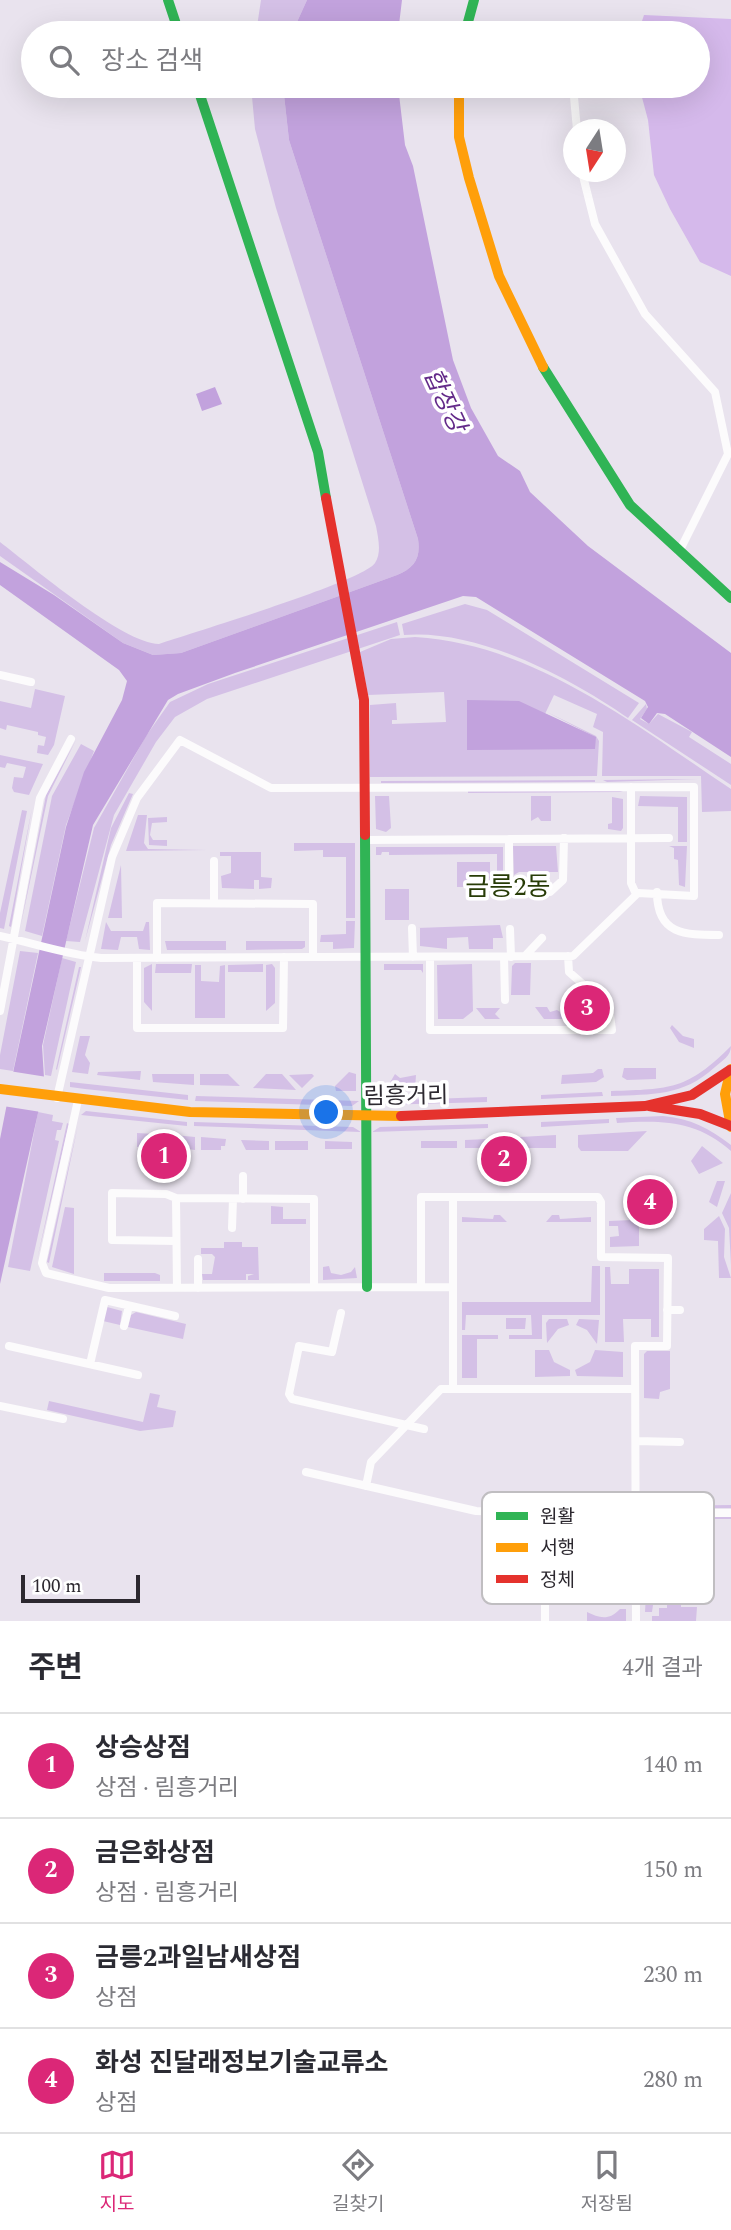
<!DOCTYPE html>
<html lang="ko">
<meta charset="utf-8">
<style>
:root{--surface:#fff;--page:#f2f2f3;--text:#2b2b33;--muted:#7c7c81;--line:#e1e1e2;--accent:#db2777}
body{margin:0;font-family:Spectral,"Noto Sans KR",serif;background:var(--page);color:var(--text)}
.compass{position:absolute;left:563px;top:119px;width:63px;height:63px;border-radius:50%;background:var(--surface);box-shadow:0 7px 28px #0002;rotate:192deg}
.scale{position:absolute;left:21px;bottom:18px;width:119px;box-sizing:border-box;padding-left:7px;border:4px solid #2c282f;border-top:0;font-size:19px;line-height:24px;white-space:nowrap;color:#2c282f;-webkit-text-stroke:5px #fff;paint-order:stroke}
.you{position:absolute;left:327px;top:1113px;width:24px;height:24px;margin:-18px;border:5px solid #fff;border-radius:50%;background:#1a73e8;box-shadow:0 0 0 10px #1a73e833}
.badge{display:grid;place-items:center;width:46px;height:46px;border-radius:50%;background:var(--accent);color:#fff;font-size:23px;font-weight:700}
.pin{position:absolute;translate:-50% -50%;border:4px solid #fff;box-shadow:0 2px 7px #0006}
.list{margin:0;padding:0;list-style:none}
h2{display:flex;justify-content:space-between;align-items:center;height:91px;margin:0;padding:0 28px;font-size:30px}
h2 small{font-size:23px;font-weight:400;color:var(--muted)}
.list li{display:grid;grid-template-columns:46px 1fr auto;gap:21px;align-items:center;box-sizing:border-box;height:105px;padding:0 28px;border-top:2px solid var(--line)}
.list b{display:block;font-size:26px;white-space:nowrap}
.list p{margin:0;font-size:23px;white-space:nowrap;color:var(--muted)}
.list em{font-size:23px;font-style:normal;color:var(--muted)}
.icon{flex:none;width:38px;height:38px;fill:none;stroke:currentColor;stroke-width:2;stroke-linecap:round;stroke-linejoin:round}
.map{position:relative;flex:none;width:731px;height:1621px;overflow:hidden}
.search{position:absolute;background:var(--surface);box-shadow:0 7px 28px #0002;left:21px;right:21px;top:21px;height:77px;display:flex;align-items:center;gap:18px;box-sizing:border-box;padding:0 24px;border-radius:38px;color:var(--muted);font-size:26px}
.sheet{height:511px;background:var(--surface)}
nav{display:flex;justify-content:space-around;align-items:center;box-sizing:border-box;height:98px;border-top:2px solid var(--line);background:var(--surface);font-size:19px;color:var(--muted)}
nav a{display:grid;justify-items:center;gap:4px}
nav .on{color:var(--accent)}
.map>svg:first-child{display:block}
</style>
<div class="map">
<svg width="731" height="1621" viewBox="0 0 731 1621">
<rect width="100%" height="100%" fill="#e9e3ee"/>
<!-- green -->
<path fill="#d4c0e6" d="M261,0h46l-15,33h-36z
M251,86h32l6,54 129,399c3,20 -4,29 -21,36l-216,78 -28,2 -30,-12 -123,-87v-14c31,24 124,102 159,102 32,-11 205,-63 216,-81 7,-10 3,-26 1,-37l-100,-318 -21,-79z
M465,604l22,6 152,93 -11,15c-59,-41 -150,-89 -224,-83l-2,-11z
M397,622l3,13 -193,64 -32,18 -19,25 -42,73 -34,127 -14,-1 28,-113 52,-92 24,-34 38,-18z
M415,637c119,7 220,88 316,152v22l-29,1 -1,-36h-99l1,-44 -10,-5 4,-13 -43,-19 -9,19 -26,-13 76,36 -48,-25 49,24 3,5 -2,35 -227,1v-72l26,-2 1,17h-5v4l54,-2 -2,-30 -76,3 -8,-43 31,-13z
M35,689l30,7 -11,49 -6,10 -11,-2 1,-8 6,1 2,-9 -8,-2v-3l-31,-7 -1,5 -6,-2v-27l31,7z
M646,704l1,5 -7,10 9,5 9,-10 34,18 -3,5 42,27v21l-99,-65z
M76,740l-28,56 -28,133 26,-134z
M81,744l13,7 -28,74 -24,111 -17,-5 27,-135z
M0,755l43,9 -14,31 -15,-3 -2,-4 2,-11 9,1 3,-11 -19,-4 -2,5 -5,-1z
M698,779l-91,3 -4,-2z
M595,780v2l-214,1v-2z
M468,791h152l3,1 -155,1z
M129,793l4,1 -22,51 -26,96 26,-113z
M375,796h14l2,32 -5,4 -10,-3z
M531,796h20v25h-10l-3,-4 -7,4z
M640,796l47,1v45h-9v-35l-40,-1z
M612,797l11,2v29l-2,3 -13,-2v-5l4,-1z
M32,808l-21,119 -2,-1z
M22,810l5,1 -23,118 -4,-1v-15z
M138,815h9l-3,28 4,6 59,1 -81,1z
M167,817v5l-15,1 -2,12 3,5h14v6l-18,-1 -1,-27z
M294,843h61v75h-9v-61h-23v-7l-29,1z
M513,846h43l2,26h-39l-5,3z
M669,846h18l-2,41 -6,-2 -1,-25 -4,-1v-11z
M376,847h127v40h-11v-5h5v-28l-108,1v-3h-7l-1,3h-5z
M220,852h41v25l11,1 -1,10 -12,1v-9h-5v9l-32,-1 -1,-12 10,-3v-17h-11z
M457,862h33v25h-33z
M121,865l1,53h-14z
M385,889h24v31h-24z
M346,921h9l-1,27 -21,1v-7h-13l1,-7 25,-1z
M106,922l5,9h32l3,-9h3l1,28 -11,-1 -2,-12h-16l-3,13 -17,-1z
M500,925l3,13h-10v11h-24l-1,-12 -21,1v11l-27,-3v-18h-3z
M165,941h61v9h-59z
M246,941h59v6l-3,2 -56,1z
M20,951l18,2 -25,118 -13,-2v-14z
M62,958l14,4 -25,114 -6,-1 -2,-30z
M515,963h16l-1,32h-19l1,-29z
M152,964v47l-8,-9v-34z
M156,964h36l-1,9h-36z
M263,964v8h-35v-7z
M272,964l3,4v35l-9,8v-46z
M384,964h39v9l-2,-3h-37z
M472,964l1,47 -10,8h-25l-1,-54z
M195,965h6v16l18,1 1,-16 5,-1v53h-30z
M79,967h2l-24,103 -1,-1z
M572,986l13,11 -8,9 7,6 8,-8 11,10 -1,4 -32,1z
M535,1007h12l3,5 7,-2 5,3 5,-4v10h-23z
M476,1008h24l-5,6 5,5h-15z
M672,1025l11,11 11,3v9l-15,-6 -9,-14z
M80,1036h10l-5,19 5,8 -2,11 -16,-2z
M731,1046c0,10 -9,15 -16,21 -33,30 -62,27 -104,29v-5c60,-2 76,-1 120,-45z
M624,1068h32v11l-29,1 -5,-3z
M598,1069h4l2,8 -8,5 -35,2 1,-9 31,-2z
M141,1071l-1,9 -43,-5 1,-3z
M349,1072l7,2v17h-20l-1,-5z
M152,1074h42v11l-41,-3z
M200,1074h28l12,12 -40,-1z
M266,1074h16l14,16 -43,-2z
M312,1074l2,2 -12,12 -13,-13z
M395,1074l5,4 16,-3 -1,15 -30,1z
M70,1082l118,13v5l-103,-11 -15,-2z
M602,1092l1,4 -62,3v-4z
M196,1096l163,5 -7,5 -157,-5z
M487,1097v5l-107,3 -8,-4z
M86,1111l101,11v4l-106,-11z
M38,1112l15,3 -1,6 11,2 -2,7h-4l-2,10 4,1 -29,130 -22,-4z
M663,1116c27,2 47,13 68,29v6c-35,-31 -70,-31 -114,-28l-1,-5z
M609,1119v4l-68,4v-5z
M194,1122l159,5 8,5 -167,-6z
M67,1123l2,1 -32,136z
M488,1124v4l-116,4 8,-5z
M78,1125l-29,138 -2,-1z
M647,1131l-19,20h-47l-3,-4v-12z
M137,1133l18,1v13h-5v-8l-4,3 2,5h-11z
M174,1135l21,2v13l-21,-3z
M556,1135v13h-36v-11z
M201,1137l25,2 -1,7h-4v4h-20z
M510,1138l1,10h-46v-8z
M241,1140l28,1v9h-23z
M275,1141h33v9h-33z
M325,1141l27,1v7h-27z
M421,1141h36v7h-36z
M702,1146l21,17 -24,11 -8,-13z
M717,1181h8l-8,26 -8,-5z
M731,1193v72l-2,-37 -7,-15z
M271,1206l12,1v12h23v5h-35z
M65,1207l9,1v66l-22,-7z
M494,1215h6l7,7h-45v-5l31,2z
M552,1215h7l1,4 31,-2v5h-45z
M719,1216l6,13 -1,28 7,21h-12l-1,-37 -14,-1v-11z
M632,1220l7,7v19l-29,1v-10l9,-1 -1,-10h-9v-5z
M224,1242h18v5h16l1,33h-11v-4l6,-2h-8v6h-43l-1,-6h10l3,-17 -3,-3h-11v-6h23z
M329,1266l2,7 10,2 10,-3 4,-5 2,11 -34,2v-13z
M592,1266h8v49h-58v24h-33v-4h23l-1,-20h-65l-1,15h-3v-28h129z
M605,1267h5l1,17h18v-15h30v68h-8v-18h-28l1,23h-19z
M104,1273h51l5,2v6h-56z
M107,1307l15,4 -2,14 -17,-4z
M136,1312l50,12 -3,15 -55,-12 3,-12z
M506,1318h20l-1,11h-19z
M549,1319h18l2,6 -11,4 -11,14 -1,-20z
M579,1319l20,1 -2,24 -10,-14 -11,-5z
M462,1335h36v4h-21v39h-15z
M535,1350h14l5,12 16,8v6l-35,1z
M595,1350l28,2v25l-46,-1 -2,-6 15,-8z
M647,1351h23v38l-10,3 -1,7 -15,-1v-44z
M150,1393l10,2 -3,12 19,4 -3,16 -33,4 -93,-21 2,-9 94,21z
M731,1505v3h-83v-2z
M648,1517h83v2h-83z
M646,1594h20v7l-13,4 -1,7h-7z
M674,1595h7v12h16l-1,14h-44v-5h7v-8h8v-6h7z
M620,1609h6v12h-39v-9c12,6 22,9 33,-3z"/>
<!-- forest -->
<path fill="#d5b9eb" d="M644,15l87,4v257l-31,-14 -30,-53 -16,-34 -6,-55 -9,-34h59v-53h-60z"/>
<!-- water -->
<path fill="#c2a2dd" d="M307,0h95l-4,33h-106z
M283,86h115l7,59 8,21 40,194 18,48 27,48 22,15 10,21 58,54 143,107v104l-66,-43 -8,-1 -8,11 -8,-6 7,-11 -3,-6 -169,-104 -13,-1 -228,77 -57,21 -10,6 -75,125 -51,221 2,32 -6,35 -38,171v-145l14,-71 52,-241 18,-55 38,-72 5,-19 -8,-11 -119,-85v-23l54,33 69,48 30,12 28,-2 216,-78c17,-7 24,-16 21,-36l-129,-399z
M215,387l7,17 -20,7 -6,-17z
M467,700l52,1 77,36 -1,12 -128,1z"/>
<!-- pier -->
<path fill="#e9e3ee" d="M9,1071l38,6 -6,35 -38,-6z"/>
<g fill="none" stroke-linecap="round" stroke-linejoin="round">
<!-- street -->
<path stroke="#fcfbfc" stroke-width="8" d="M573,86l4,44
M582,172l13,52 50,90 70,78 13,62 -49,98
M0,675l31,7
M631,787v96l5,11
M509,839v52l41,1 13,-12 1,-42
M366,840l303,-2
M214,861v42
M657,892c0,43 28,43 62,43
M412,928l1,29
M510,929l1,28
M0,936c33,7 67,19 101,22l472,-2 65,-63 56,3v-109l-423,1 -91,-48 -43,58 -25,59 -55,241
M525,956l17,-18
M430,957v73h182l-3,-23 -40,-35 -1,-16
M504,957l1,43
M137,958v70h146l1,-71
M157,958v-55l156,1v53
M0,1011l40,-213 31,-59
M78,1100l-36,163 4,10 63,15 343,-1
M176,1198l1,90
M243,1199v-23
M232,1228l1,-29
M176,1241l-64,-1v-47l54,1 10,4 138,1v88
M198,1259v29
M421,1287v-90h32
M667,1310h13
M341,1313l-9,39 -33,-6 -10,48 3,5 132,30
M124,1326l5,-20
M9,1346l129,29
M90,1364l15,-64 70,16
M635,1389h-182v-192h145l3,5v55l67,1 -1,88h-32l1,275
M0,1406l63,13
M636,1441l44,1
M306,1472l170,39 69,2
M366,1486l5,-24 70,-73h12
M545,1541h12
M636,1586h33v-35
M545,1621v-108h186"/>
<!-- fast -->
<path stroke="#30b455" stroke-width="10" d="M168,0l11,33
M465,33l9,-33
M197,86l121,366 8,46
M543,367l87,138 101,93
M365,835l2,452"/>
<!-- slow -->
<path stroke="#ff9f0a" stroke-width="10" d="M459,86v51l10,41 30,98 44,91
M731,1069l-6,25 6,33
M0,1089l190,23 211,4"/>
<!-- jam -->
<path stroke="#e5322d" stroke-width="10" d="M326,498l38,202 1,135
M649,1106l51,8 31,12
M401,1116l244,-10 47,-11 38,-25"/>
</g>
<g text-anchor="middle" stroke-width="7" stroke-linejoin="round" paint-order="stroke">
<!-- street labels -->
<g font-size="23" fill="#2c282f" stroke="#fff">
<text transform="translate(406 1095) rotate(-1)" y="8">림흥거리</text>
</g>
<!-- water labels -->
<g font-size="24" font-style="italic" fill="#632a89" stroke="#fff">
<text transform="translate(445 400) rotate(65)" y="8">합장강</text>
</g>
<!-- quarter labels -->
<g font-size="26" fill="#283c07" stroke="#fff">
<text x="508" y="895">금릉2동</text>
</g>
</g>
<!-- legend -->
<rect x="482" y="1492" width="232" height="112" rx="10" fill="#fff" stroke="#c0bec1" stroke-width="2"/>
<rect x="496" y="1512" width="32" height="8" fill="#30b455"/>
<rect x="496" y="1543" width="32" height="9" fill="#ff9f0a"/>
<rect x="496" y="1575" width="32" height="8" fill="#e5322d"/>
<g font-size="19" fill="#2c282f">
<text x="540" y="1523">원활</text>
<text x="540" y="1554">서행</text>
<text x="540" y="1586">정체</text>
</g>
</svg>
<svg class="compass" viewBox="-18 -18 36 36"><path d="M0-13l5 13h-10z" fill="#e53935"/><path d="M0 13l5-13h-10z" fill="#7c7c81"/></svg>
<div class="scale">100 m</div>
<div class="you"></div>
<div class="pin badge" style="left:164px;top:1156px">1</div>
<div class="pin badge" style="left:504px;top:1159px">2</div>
<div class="pin badge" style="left:587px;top:1008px">3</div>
<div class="pin badge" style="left:650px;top:1202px">4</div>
<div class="search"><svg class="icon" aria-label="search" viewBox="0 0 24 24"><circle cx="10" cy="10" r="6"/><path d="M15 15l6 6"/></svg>장소 검색</div>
</div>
<section class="sheet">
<h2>주변<small>4개 결과</small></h2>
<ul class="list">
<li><span class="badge">1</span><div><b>상승상점</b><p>상점 · 림흥거리</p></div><em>140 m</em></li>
<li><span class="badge">2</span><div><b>금은화상점</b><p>상점 · 림흥거리</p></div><em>150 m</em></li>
<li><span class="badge">3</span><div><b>금릉2과일남새상점</b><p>상점</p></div><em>230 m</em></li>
<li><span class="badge">4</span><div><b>화성 진달래정보기술교류소</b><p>상점</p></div><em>280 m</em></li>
</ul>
</section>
<nav>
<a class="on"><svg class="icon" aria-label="map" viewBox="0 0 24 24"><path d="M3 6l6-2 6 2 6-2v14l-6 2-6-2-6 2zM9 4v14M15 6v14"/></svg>지도</a>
<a><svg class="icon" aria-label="directions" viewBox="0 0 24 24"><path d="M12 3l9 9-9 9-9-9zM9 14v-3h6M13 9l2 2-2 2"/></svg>길찾기</a>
<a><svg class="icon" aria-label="saved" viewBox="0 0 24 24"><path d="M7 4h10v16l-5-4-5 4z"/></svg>저장됨</a>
</nav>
